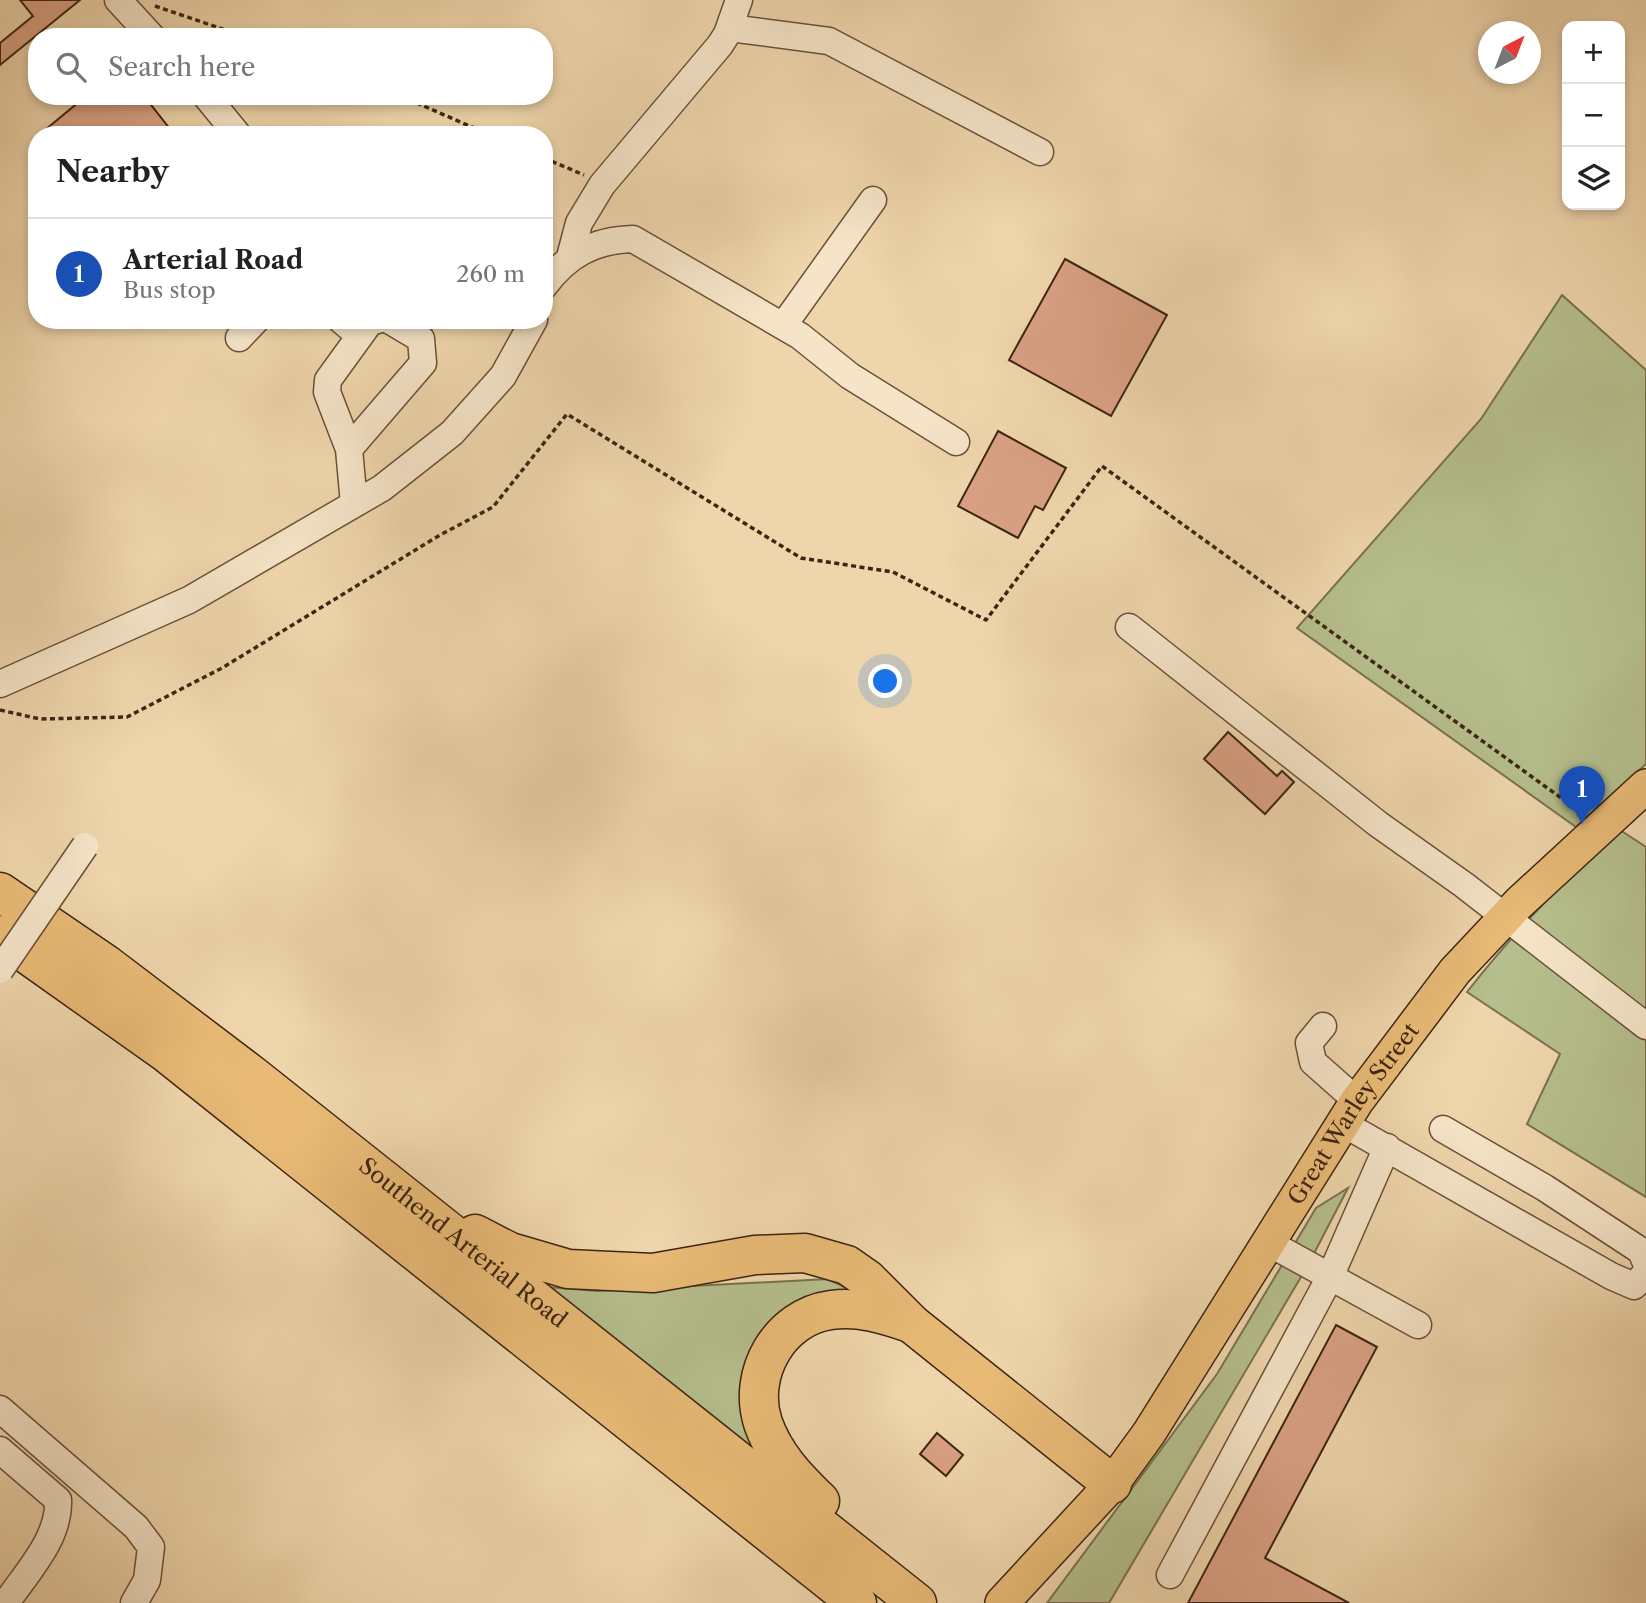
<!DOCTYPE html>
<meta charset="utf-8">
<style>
:root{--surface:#fff;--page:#f6f6f6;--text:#222;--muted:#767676;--line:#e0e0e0;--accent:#2563eb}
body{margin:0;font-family:"Libre Caslon Text",serif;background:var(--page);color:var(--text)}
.controls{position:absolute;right:21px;top:21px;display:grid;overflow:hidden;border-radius:14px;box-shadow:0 4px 10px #0003}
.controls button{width:63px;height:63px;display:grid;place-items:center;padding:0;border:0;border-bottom:2px solid var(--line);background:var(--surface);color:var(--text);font:35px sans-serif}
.compass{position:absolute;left:1478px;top:21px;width:63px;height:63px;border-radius:50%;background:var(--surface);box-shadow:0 4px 10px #0003;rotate:42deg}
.you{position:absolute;left:886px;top:682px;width:24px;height:24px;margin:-18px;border:5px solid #fff;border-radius:50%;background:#1a73e8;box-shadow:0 0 0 10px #1a73e833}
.badge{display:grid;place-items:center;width:46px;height:46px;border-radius:50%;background:var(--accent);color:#fff;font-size:23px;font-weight:700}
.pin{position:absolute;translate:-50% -58px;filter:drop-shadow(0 2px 4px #0008)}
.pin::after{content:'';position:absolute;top:37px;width:24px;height:21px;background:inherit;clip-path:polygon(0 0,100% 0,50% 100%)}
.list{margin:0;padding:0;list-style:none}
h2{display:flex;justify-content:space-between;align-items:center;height:91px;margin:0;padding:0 28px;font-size:30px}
h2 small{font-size:23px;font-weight:400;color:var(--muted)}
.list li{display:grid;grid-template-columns:46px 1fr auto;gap:21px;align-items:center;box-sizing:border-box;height:112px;padding:0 28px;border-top:2px solid var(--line)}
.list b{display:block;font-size:26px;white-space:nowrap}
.list p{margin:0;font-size:23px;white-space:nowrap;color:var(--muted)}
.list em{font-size:23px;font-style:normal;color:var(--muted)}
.icon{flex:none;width:38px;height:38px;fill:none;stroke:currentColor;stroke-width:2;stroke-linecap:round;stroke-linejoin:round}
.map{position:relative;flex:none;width:1646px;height:1603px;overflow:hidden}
.search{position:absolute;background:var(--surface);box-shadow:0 4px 10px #0003;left:28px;top:28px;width:525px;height:77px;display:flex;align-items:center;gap:18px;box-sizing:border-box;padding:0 24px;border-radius:28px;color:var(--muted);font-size:26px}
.panel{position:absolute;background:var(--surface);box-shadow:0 4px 10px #0003;left:28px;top:126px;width:525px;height:203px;border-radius:28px}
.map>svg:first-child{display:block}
</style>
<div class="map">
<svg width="1646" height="1603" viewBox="0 0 1646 1603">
<rect width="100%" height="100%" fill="#efd5ab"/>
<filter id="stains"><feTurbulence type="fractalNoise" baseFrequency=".00286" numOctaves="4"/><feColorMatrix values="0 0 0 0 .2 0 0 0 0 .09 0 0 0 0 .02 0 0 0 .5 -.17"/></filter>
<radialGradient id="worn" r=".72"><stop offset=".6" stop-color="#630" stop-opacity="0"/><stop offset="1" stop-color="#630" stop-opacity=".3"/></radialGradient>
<!-- green -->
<path fill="#b5be8c" stroke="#797150" stroke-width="2" d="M1562,295l84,75v394l-70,63 -279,-199 184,-209z
M1620,830l26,17v350l-119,-73 33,-70 -93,-62c46,-59 97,-112 153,-162z
M1348,1188l-40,77 -199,338h-62l170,-229 99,-166z
M828,1279l39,19 -111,46 11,126 -220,-183 50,4z"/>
<!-- building -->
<path fill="#daa185" stroke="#3d2413" stroke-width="2" d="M20,0h60l-80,65v-22l33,-27z
M86,96h58l26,33 -8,6h-123z
M1065,259l102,56 -56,101 -102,-56z
M998,431l68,37 -23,42 -8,-4 -17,32 -60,-32z
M1228,732l49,44 5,-5 12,11 -29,32 -61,-55z
M1336,1325l41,22 -112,211 84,45h-161z
M937,1433l26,22 -17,21 -26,-22z"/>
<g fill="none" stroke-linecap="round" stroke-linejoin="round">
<!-- minor casing -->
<g stroke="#6a5039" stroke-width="29">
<path id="minor" d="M118,0l34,37
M730,28l99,13 211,111
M206,96l32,39
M570,257l9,-34 23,-38 118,-140 7,-11 12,-34
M544,286c23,-31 50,-46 89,-47l167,97 50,40 106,66
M341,320l19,16
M783,326l90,-126
M239,338l17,-18
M349,449l74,-86 -2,-24 -32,-19
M354,504l-5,-55 -22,-57 1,-12 42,-58 8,-2
M1129,627l249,197 86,61 182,141
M0,684l189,-84 193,-112 70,-55 51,-57 31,-56
M1323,1026l-14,17 4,19 44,39
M1344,1124l267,152 23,10 12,-13
M1443,1129l102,59 90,59 6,4 5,12
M1267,1242l151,83
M0,1409l136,118 15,20 -4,33 -13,23
M0,1450l58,50c2,38 -31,72 -52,103
M1170,1575l160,-298 57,-130"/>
</g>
<!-- major casing -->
<g stroke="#3d2413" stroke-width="36">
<g id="major">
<path id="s1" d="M1002,1603l110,-119 37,-51 208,-332 98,-130 64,-68 127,-117"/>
</g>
</g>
<!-- highway casing -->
<g stroke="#3d2413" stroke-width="41">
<g id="highway">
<path id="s2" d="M0,892l107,73 145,110 665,528"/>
<path d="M0,935l165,117 692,551"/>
<path d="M475,1234l35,18 58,17 85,4 102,-18 50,-2 42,12 20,14 45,45 200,160"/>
<path d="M820,1501c-24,-23 -46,-46 -57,-78 -16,-49 16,-106 68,-113 27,-4 53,4 79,13"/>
</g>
</g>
<!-- path -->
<path stroke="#3d2413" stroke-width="3.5" stroke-dasharray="5 3.5" stroke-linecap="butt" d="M155,6l91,31
M401,96l89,39
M544,158l40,17
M0,710l40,9 87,-2 95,-49 218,-133 53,-28 74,-93 234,144 92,14 93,48 116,-154 480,347"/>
<!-- minor -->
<use href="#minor" stroke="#f5e4c8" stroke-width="26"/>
<!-- major -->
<use href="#major" stroke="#e8ba76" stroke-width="33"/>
<!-- highway -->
<use href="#highway" stroke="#e8ba76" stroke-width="38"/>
<!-- minor-bridge casing -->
<g stroke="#6a5039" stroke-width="29" stroke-linecap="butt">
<path id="minor-bridge" d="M0,970l85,-124"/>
</g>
<!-- minor-bridge -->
<use href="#minor-bridge" stroke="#f5e4c8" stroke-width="26"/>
</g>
<g text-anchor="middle" stroke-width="6" stroke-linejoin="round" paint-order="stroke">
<!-- street labels -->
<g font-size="23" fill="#3d2413" stroke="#f5e4c8">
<text dy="8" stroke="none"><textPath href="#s1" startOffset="604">Great Warley Street</textPath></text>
<text dy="8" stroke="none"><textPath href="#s2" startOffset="581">Southend Arterial Road</textPath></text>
</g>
</g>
<rect width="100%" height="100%" filter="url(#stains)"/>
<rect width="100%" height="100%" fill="url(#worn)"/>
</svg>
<div class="controls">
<button>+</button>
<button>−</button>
<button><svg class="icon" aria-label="layers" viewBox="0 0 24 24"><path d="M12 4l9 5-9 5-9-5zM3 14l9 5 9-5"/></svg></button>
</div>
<svg class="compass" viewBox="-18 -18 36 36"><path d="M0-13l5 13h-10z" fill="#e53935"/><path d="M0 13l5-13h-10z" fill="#767676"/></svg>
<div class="you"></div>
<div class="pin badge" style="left:1582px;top:824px;background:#1a4fb4">1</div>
<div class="search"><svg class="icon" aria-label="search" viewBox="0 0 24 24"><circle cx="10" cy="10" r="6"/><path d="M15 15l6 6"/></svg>Search here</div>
<section class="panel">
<h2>Nearby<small></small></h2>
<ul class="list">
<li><span class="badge" style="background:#1a4fb4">1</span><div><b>Arterial Road</b><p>Bus stop</p></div><em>260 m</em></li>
</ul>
</section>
</div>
